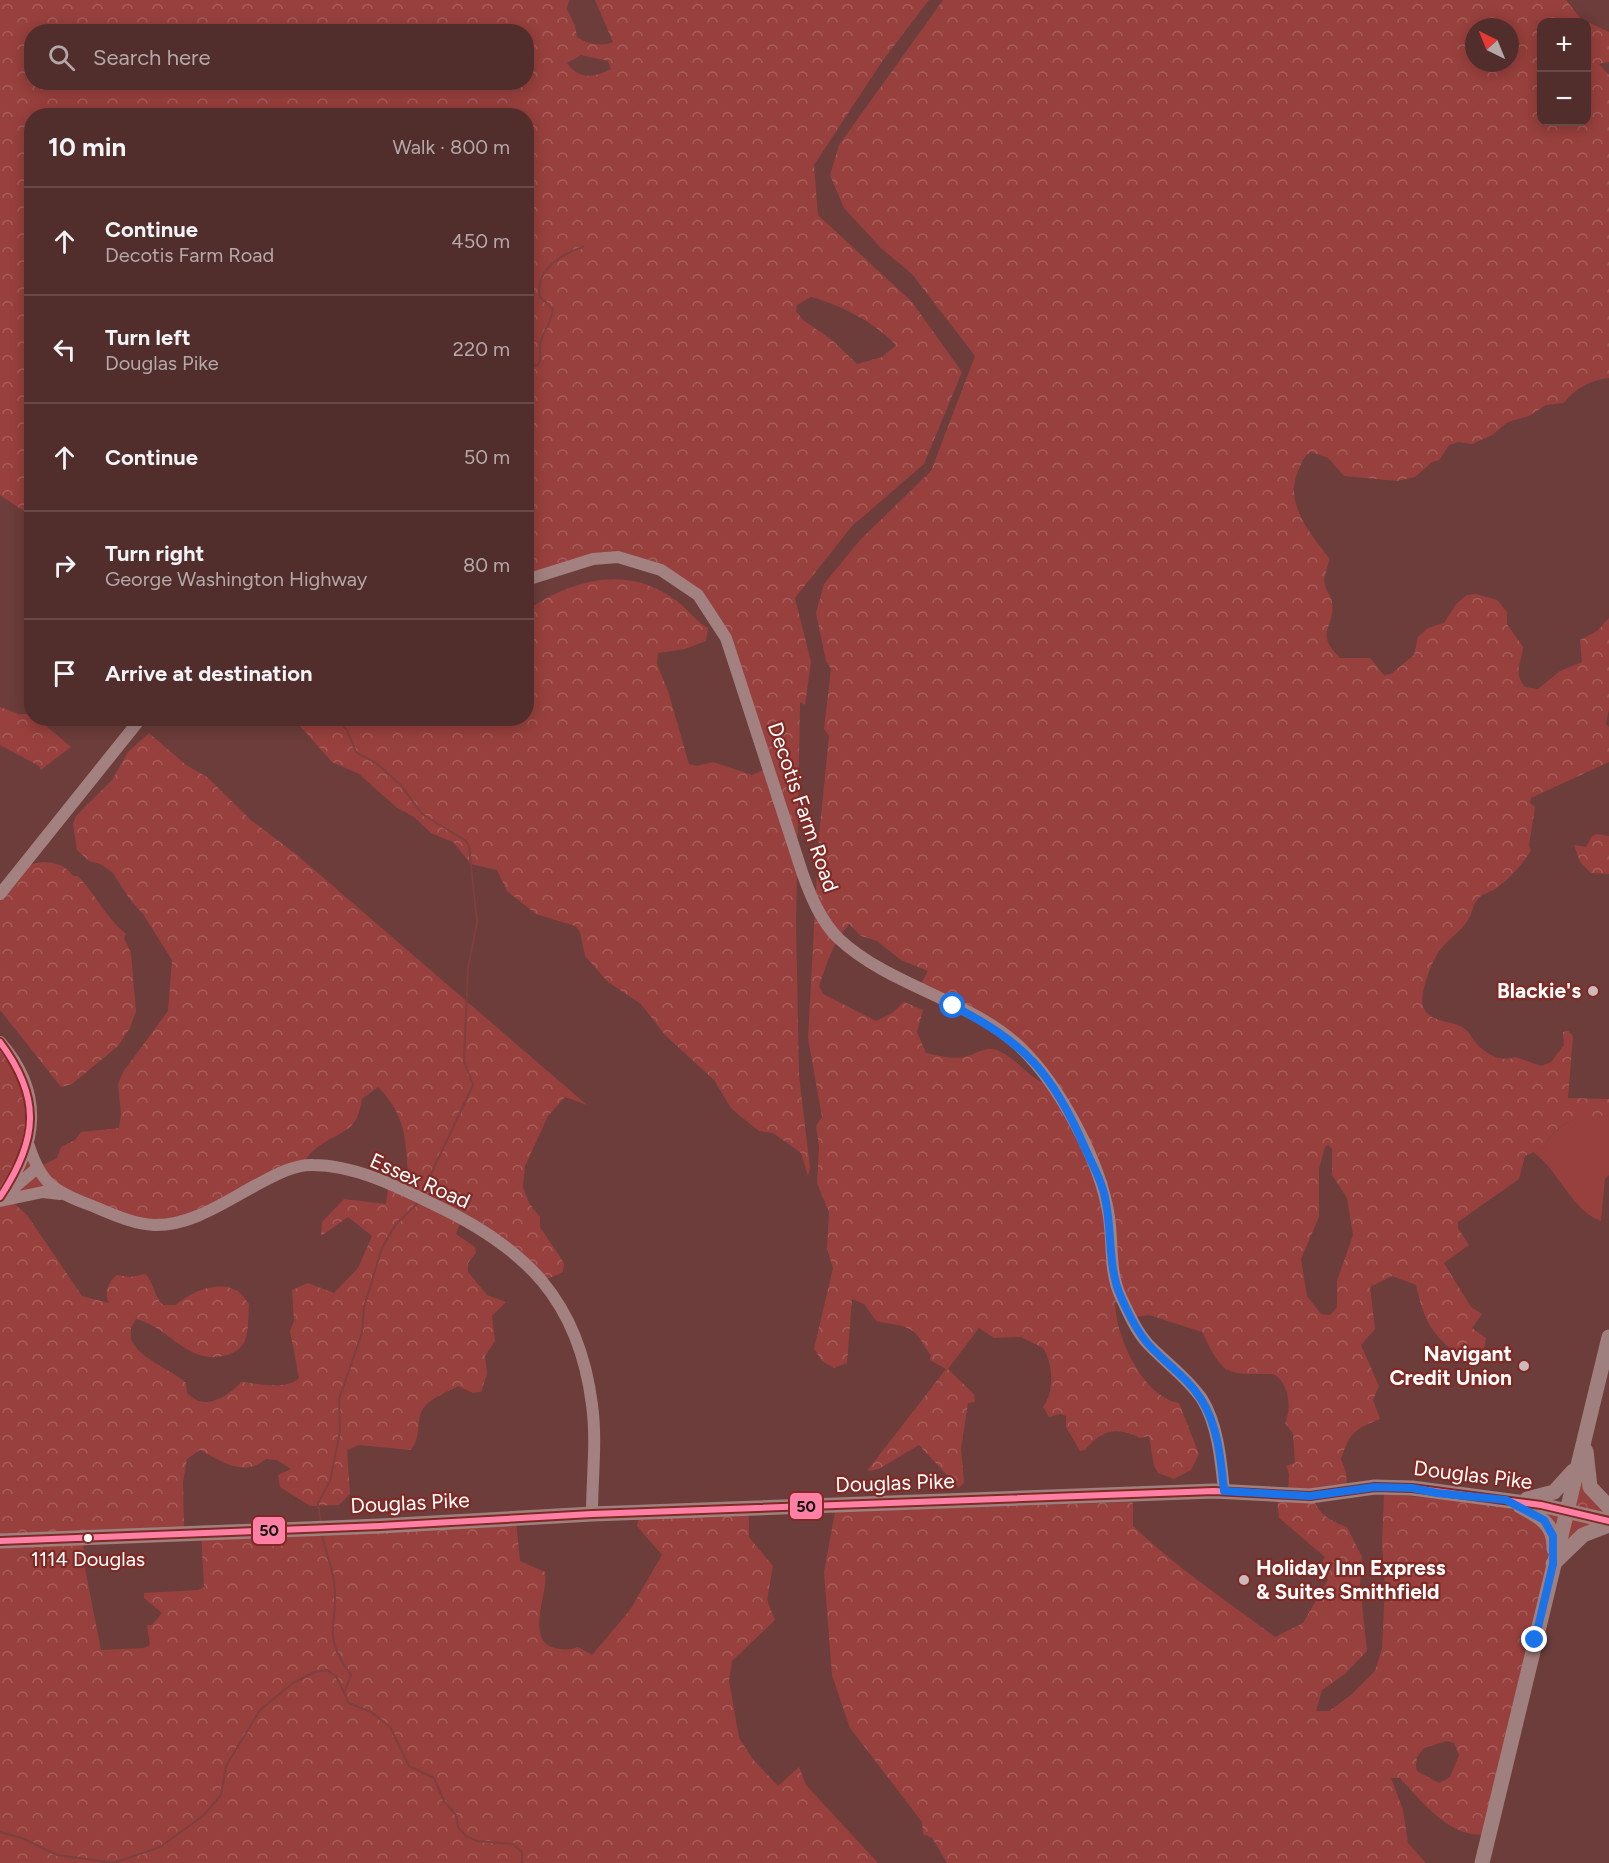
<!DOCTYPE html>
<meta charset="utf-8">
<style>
:root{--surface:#512e2c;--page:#5b3a38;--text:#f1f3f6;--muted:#b4a8a9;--line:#674a48}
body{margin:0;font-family:Figtree,sans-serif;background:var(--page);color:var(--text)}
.controls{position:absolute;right:18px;top:18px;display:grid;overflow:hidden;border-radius:12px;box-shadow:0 3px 15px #0003}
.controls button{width:54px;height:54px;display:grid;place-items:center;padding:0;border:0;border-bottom:2px solid var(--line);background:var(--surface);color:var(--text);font:30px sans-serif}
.compass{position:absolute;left:1465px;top:18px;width:54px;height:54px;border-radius:50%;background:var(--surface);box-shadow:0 3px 15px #0003;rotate:317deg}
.stop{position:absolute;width:18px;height:18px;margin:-14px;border:4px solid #1a73e8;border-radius:50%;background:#fff}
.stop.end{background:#1a73e8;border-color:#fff;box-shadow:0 2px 6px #0008}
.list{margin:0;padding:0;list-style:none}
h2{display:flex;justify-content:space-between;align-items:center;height:78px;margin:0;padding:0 24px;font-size:26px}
h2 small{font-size:20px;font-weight:400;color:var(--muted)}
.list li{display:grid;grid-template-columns:39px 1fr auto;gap:18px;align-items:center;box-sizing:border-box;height:108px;padding:0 24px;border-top:2px solid var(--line)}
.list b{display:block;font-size:22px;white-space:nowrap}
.list p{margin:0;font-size:20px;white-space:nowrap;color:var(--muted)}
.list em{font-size:20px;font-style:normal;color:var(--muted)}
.icon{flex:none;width:33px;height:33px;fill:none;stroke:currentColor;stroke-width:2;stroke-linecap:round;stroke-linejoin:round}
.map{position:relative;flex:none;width:1609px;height:1863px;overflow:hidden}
.search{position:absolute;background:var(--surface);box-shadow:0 3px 15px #0003;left:24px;top:24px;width:510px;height:66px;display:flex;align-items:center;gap:15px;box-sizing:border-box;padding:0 21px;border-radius:24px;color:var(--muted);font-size:22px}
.panel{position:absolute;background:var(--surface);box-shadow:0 3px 15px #0003;left:24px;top:108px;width:510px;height:618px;border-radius:24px}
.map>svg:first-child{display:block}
</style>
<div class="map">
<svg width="1609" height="1863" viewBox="0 0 1609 1863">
<defs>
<pattern id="forest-crowns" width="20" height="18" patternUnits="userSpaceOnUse" patternTransform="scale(1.5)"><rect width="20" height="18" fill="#98403d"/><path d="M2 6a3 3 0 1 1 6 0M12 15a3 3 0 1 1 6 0" fill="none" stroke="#a75d5a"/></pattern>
</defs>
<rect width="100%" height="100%" fill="#6c3d3a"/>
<!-- green -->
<path fill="#98403d" d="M1592,1115l17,1v59l-4,4 -4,42 3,1c-32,-9 -45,-52 -71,-70l12,-5c7,-19 27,-29 47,-32z"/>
<!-- forest -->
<path fill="url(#forest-crowns)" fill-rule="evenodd" d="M0,0h569l-2,9 8,17 2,11c10,7 25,10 36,5l-18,-42h334l-46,60 -69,105 4,50 94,87 50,70 -38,92 -72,62 -57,72 16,64 -6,43 -4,-3 -1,2 -4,218 3,153 11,93 -2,8 -7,-23 -28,-20 -14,-2 -19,-15 -9,-8 -17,-28 -49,-45 -24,-31 -33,-22 -23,-26 -5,-24 -5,-6 -39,-12 -29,-23 -10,-21 -26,-6 -18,-22 -22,-9 -17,-16 -18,-10 -37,-33 -27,-12 -32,-36 -25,-7 251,-1 1,-108c47,-31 101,-46 150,-9 12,9 18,20 31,27l-2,13 -21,8 -27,4 -1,11 11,27 21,73 8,2 16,-4 39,13 15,-7 -42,-136 -45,-52 -57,-20 -22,2 -74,19 -1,-465h-494l-1,400 -31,-21zM32,32h494v50h-494zM581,55l27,6 3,8c-17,9 -32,11 -44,-6zM811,297c30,8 63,25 85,48l-14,12 -25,7 -25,-24 -29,-20 -7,-9 1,-6z
M943,0h623l15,19 28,13v30l-10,2 10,11v303c-18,2 -34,10 -45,25l-18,2 -17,11 -21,6 -16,13 -20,9 -14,-2 -9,3 -10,15 -8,3 -16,14 -18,4 -53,-5 -16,-18 -17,-6c-8,4 -9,11 -13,19 -14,33 12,62 31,87 0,9 -7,20 -4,27 1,6 6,11 7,17 4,25 -19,30 8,56h30l14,17 7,-1 23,-19 4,-18 10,-9 16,-5 12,-19 11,-9 9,-1 21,6 10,12v12l16,23c-2,18 -10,24 2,40l13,2 22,-18 22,-9 -2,-22 17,-9 12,-13v91l-3,15 3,3v35l-78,36 -1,5 5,4 -6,39 2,4c-7,13 -21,28 -33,37 -6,5 -16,6 -20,12 -5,5 -6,15 -10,21 -7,12 -20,19 -28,30 -8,10 -21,45 -17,56 8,22 37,10 48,30 8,14 28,28 44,21l26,9 10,-4 13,-17 -1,-13 5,-1 5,5 -5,62 41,1v17c-26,-2 -54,5 -64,31l-20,9 -6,23 -61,43v6l11,17 -25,18 27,44 11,7 -10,14 14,10 -3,15 -11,13c-35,-28 -46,-35 -56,-81l-24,-9 -22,11 5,42 -14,16 18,41 -6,14 7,19c-25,10 -30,13 -39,40l5,13 1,21 -35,5c8,17 18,23 35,29l15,30 -2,28 7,66 -22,23 -23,16 -6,21h13l22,-16 24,-24 7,-22 3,-62 -3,-43 2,-50 185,16 12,-47 8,23 20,21 -52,59 -67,267c-36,10 -68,-31 -90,-55h-9l12,32 5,33 18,20h-479l-15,-25 -9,-4 -1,-12 -72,-94 -18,-53 -8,-103 11,-60 295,-10 3,1v23c44,42 94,75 142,111l28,-14 25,-43 -8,-15 5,-8 -46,-39 -2,-20 11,-2 1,-22 -3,-8 9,-3 -2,-29 -8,-11c7,-15 4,-41 -12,-49 -48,0 -49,3 -71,-42l-53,-17 -19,3 -5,-13 -10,-3c0,34 28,95 64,101l20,51 -8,16 -17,9 -16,-6 -4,-7 -5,-30 -9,2c-23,-12 -39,-8 -55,12l-5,1 -14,-24v-11l-6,-2 -11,3 -6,-10c12,-14 10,-45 0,-59l-22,-11 -27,1 -15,-10 -31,41 26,25 1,8 -7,1 -7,46 3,33 -5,6 -40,-43 -40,24 -12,2 79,-102 -16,-9 1,-5c-6,-6 -8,-13 -14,-20 -11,-12 -27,-10 -41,-14l-12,-17 -12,-5 -5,64 -13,5 -12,-7 -8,-12 19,-81 -6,-19 2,-37 -12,-29 2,-36 -3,-21 6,-9 -14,-79 11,-202 10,-100 -5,-7 7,-60 -5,-8 -10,-48 8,-29 36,-44 71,-69 44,-115 -63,-82 -31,-26 -37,-40 -14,-33 9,-30zM1542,22h44v100h-44zM1474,27h36v36h-36zM849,924l12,12 16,5 24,19 27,11 -9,16 98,58 32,34 -8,3c-15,-8 -27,-25 -42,-31 -15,-6 -22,4 -35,6 -14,2 -25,-1 -38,-4l-9,-21 6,-22 -19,-8 -12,11 -16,8 -53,-27 -4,-8c8,-23 14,-44 30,-62zM1328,1145l4,4v26l15,23 6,37 -16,46v26l-7,8 -9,-1 -14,-18 -6,-37 18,-42v-48l6,-22zM1447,1741l7,2 5,12 -9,22 -11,6 -22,-12 -1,-5 1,-9 7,-9z
M0,707l19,7h12l1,4 6,1 33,28 -30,23 -2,-4 -39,-21z
M149,733l37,32 21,12 44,43 46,35 290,250 -22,-8 -17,19 -23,50 -2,21 6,16 11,14v10l24,36 -1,9 -18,8c-22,-29 -47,-48 -79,-64h-3l-7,18 19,13 1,6 -8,10v9l19,23 19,7 -14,14 3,25 -10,15 2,18 -6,18 -8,1 -15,-7c-10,6 -25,11 -33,20 -11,13 -2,32 -15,44l-51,-5 -12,5 3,44 -11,11 -29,1 -30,-19 -2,-12 13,-6 -14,-9 -11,-1c-23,19 -45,2 -66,-9l-13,9 -4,23 1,47 -100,12 -1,17 18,92 43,-2 6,-3 -3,-20h5l10,-12 -18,-15v-5l54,-3 6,-3 -3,-56 315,-10 4,40 25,11c4,20 -21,69 10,76 9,2 15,2 23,-1l14,8 38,-45 32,-55 -25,-29 3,-12h109v23l24,29 -6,34 8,20 -43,41 -3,20 10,57 13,20 26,28 21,-19 7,18 72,78h-878v-662l15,3 12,11 55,81 27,7c-5,-11 -1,-21 8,-28l13,2 15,-3c10,9 8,22 18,31h13c14,-13 46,-27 64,-12 3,2 6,8 9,11 -2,25 3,46 -26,52 -36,8 -54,-29 -87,-37l-5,9v11c8,20 38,29 55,44l1,10c3,2 8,7 12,8 14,5 34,-9 42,-19 16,1 45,9 58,-4l-9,-47 4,-10 -2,-31 16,-7 26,10 24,-25 14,-32 -24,-19 -27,19 1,-14 22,-23 42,5 3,-22 20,7c-4,-42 1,-70 -31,-102l-16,12c-5,32 -16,30 -40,45 -7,4 -13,11 -18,17l-127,62 -53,-7 -69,-28 -55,9v-154l25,45 3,58 15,19 14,-7 4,-11 14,-7 6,-8 38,-4 2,-14 -3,-30 5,-12 45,-61 4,-51 -29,-46 -12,-13 -19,-29 -12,-8 -11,-3 -12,-11 -4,-26 3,-8 36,-36 16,-28z
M1596,834l13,2v38l-18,-1 -11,-11 -6,-17 12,2 6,-11z
M43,862c14,1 22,3 30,14h5c18,19 28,42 48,58l-2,4 7,15 5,58 -6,17 -12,18 -46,38 -11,3 -61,-77v-116l31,-30z"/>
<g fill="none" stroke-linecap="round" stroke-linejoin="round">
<!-- stream -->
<path stroke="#7d403e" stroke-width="2" d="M526,367l12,-2c5,-8 1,-10 2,-19 1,-13 12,-23 13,-37l-13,-12c-6,-27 22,-43 43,-50
M335,718l12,12 9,22 20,11 24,21 22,30 44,27 3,5 8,76 -9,46 -4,93 9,24 -50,106
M321,1524l-3,-21 12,-22 10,-50 -1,-32 23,-66 2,-26 18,-59 14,-24 21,-20
M322,1535c3,16 10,31 12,46 6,45 -15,50 17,94l-6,16
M0,1832l22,6 35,17 57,8 46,-16 44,-32 17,-20 5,-29 34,-56 33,-27 22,-11 12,-2 9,6 13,27 22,9 19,15 19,39 25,12 10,23 12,14 2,12 8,9 11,5 36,3 9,8v11"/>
<!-- minor -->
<path stroke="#a28180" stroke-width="12" d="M526,580l67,-21 25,-2 43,13 37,25 28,43 77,237c8,22 18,46 35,63 52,49 131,61 182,109 40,38 81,116 89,170 4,26 0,56 12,80 8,17 15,34 27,47 18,19 39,33 54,55 16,26 19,62 22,92
M0,894l141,-176
M0,1042c45,51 38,104 0,155
M29,1146c12,37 24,45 61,59 20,8 42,19 64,20 39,1 75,-26 108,-43 15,-8 34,-18 51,-17 41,0 83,21 120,39 92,43 146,96 159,201 5,35 0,73 0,109
M10,1191l26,-22
M0,1201l43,-9 17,2"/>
<!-- major -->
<path stroke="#a0807e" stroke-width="15" d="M1586,1451l4,36 19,20
M1527,1499l27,-7 19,-21
M1520,1506c20,11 35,18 34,43
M0,1541l380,-15 212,-12 622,-23 96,5 65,-9 37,1 129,17 68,16
M1553,1564l30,-29 26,-10
M1482,1863l127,-526"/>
<!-- bus-1 casing -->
<g stroke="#802a26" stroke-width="10">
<path id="bus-1" d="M0,1042c42,56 38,98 0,155
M0,1541l380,-15 212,-12 622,-23 96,5 65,-9 37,1 129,17 68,16"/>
</g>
<!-- bus-1 -->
<use href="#bus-1" stroke="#ff80a4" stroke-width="6"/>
</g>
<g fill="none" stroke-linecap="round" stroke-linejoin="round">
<!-- route -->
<path stroke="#1a73e8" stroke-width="8" d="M953,1006c72,36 100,68 132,142 8,18 18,35 21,55 6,30 2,66 15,94 7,16 15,33 27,47 17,19 39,33 53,55 17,26 20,62 23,92l86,5 65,-9 37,1 25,5 69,7 38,20 9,16v28l-18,76"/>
</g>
<!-- markers -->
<g fill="#ccbbba" stroke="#802a26" stroke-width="2">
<circle cx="1593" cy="991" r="6"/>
<circle cx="1524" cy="1366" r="6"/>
<circle cx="1244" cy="1580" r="6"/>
</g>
<circle fill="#fff" stroke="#802a26" stroke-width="2" cx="88" cy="1538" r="5"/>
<g text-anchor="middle" stroke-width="4.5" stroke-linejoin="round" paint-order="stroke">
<!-- bus labels -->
<g font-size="20" fill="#fff" stroke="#802a26">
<text x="88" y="1566">1114 Douglas</text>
</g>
<!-- street labels -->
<g font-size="21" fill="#fff" stroke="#802a26">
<text transform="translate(803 807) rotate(71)" y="7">Decotis Farm Road</text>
<text transform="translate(420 1181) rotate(24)" y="7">Essex Road</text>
<text transform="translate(1473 1475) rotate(7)" y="7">Douglas Pike</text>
<text transform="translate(895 1483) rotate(-2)" y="7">Douglas Pike</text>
<text transform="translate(410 1503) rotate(-3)" y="7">Douglas Pike</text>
</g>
<!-- poi labels -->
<g font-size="21" font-weight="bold" fill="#fff" stroke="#802a26" text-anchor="end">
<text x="1581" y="998">Blackie's</text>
<text x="1512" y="1361">Navigant<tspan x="1512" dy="24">Credit Union</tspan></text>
<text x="1256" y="1575" text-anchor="start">Holiday Inn Express<tspan x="1256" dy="24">&amp; Suites Smithfield</tspan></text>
</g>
</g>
<g stroke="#802a26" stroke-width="2">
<rect x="789" y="1492" width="34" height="28" rx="6" fill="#ff80a4"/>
<rect x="252" y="1516" width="34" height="29" rx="6" fill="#ff80a4"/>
</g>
<g font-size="16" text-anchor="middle" font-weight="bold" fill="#111">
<text x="806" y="1512">50</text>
<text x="269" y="1536">50</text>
</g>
</svg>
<div class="controls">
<button>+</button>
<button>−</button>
</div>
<svg class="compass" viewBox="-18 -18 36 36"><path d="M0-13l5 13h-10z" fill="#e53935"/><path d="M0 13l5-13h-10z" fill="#b4a8a9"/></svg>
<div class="stop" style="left:953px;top:1006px"></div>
<div class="stop end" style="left:1535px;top:1640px"></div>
<div class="search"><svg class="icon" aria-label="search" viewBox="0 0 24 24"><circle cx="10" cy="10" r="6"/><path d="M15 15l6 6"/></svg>Search here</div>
<section class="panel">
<h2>10 min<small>Walk · 800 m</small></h2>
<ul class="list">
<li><svg class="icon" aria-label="ahead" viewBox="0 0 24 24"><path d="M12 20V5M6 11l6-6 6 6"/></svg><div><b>Continue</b><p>Decotis Farm Road</p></div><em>450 m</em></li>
<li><svg class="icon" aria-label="left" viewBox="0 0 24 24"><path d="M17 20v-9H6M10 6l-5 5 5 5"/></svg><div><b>Turn left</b><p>Douglas Pike</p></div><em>220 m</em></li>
<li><svg class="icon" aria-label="ahead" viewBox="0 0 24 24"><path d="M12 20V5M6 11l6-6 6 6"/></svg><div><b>Continue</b></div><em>50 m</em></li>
<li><svg class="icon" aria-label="right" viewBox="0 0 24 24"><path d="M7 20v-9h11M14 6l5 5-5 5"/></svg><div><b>Turn right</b><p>George Washington Highway</p></div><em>80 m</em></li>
<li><svg class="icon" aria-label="arrive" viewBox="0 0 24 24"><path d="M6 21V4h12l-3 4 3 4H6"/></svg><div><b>Arrive at destination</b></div></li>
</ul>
</section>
</div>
